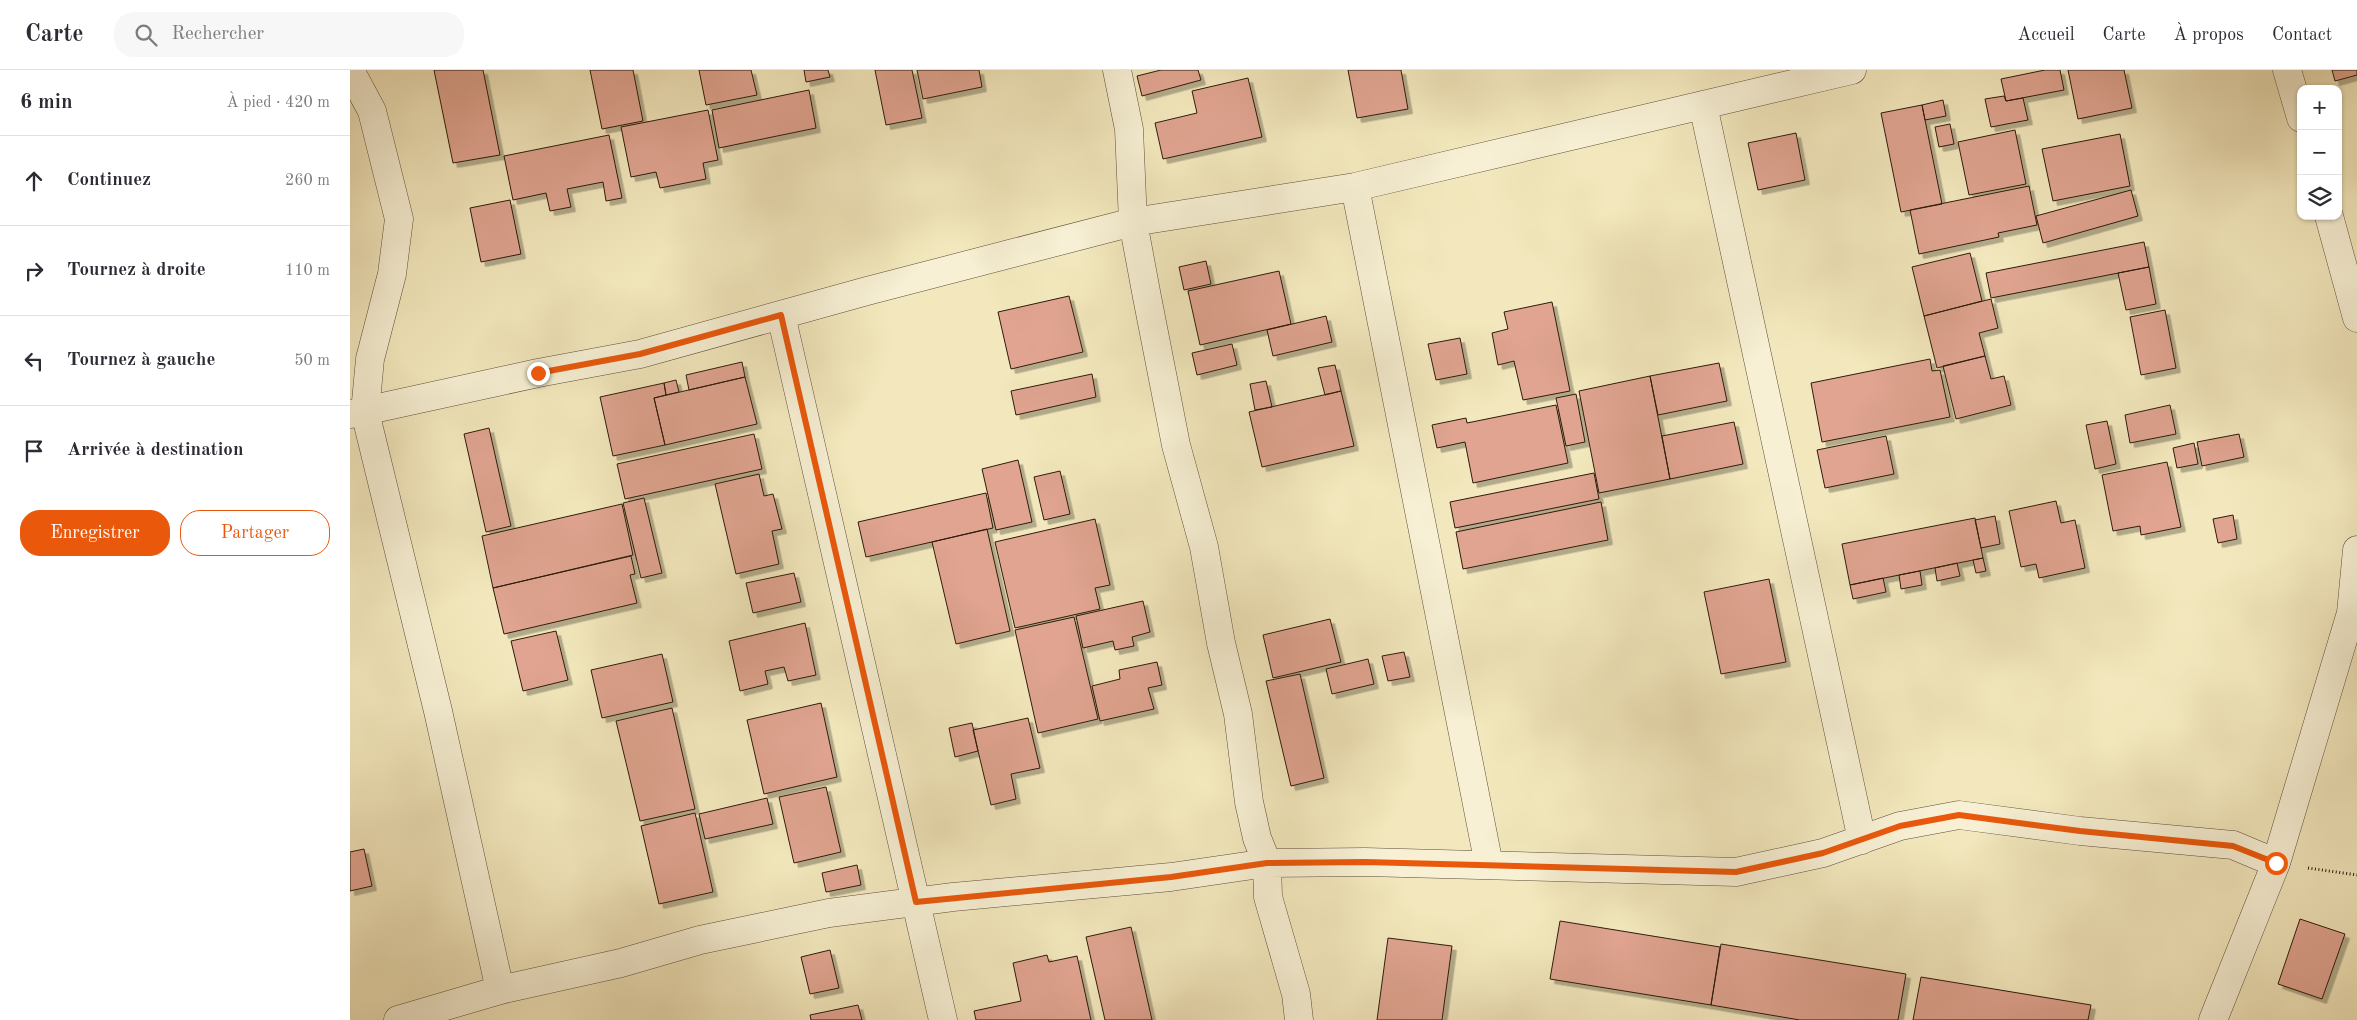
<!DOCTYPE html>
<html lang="fr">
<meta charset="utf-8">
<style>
:root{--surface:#fff;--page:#f7f7f7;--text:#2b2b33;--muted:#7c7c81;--line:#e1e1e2;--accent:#ea580c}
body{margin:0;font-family:"Old Standard TT",serif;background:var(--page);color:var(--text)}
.controls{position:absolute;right:15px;top:15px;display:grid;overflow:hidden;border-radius:10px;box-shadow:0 1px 4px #0004}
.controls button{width:45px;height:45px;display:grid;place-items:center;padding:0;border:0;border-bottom:1px solid var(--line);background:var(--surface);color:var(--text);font:25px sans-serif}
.stop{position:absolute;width:15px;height:15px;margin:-11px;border:4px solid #ea580c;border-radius:50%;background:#fff}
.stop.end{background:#ea580c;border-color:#fff;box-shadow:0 1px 5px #0008}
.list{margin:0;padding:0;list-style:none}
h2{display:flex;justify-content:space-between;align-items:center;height:65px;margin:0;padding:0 20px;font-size:21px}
h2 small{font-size:16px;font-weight:400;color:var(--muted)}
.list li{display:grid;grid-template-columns:32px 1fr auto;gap:15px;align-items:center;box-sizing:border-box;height:90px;padding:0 20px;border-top:1px solid var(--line)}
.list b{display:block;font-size:19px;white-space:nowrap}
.list em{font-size:16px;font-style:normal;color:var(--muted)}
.actions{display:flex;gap:10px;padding:15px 20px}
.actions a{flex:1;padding:11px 0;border:1px solid var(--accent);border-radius:20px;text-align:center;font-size:18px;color:var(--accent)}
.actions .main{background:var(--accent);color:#fff}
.icon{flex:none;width:28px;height:28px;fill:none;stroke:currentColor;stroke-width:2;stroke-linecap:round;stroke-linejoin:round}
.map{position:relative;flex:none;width:2007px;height:950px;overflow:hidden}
header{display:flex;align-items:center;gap:30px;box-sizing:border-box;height:70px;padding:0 25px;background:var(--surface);border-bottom:1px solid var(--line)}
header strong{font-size:24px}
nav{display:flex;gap:28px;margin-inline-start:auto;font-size:18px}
.search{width:350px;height:45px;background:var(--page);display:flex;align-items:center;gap:12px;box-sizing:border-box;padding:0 18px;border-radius:20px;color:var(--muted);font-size:19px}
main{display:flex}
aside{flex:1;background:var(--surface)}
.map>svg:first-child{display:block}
</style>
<header>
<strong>Carte</strong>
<div class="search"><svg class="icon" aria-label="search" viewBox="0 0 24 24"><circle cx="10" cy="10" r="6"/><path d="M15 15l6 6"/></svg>Rechercher</div>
<nav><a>Accueil</a><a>Carte</a><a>À propos</a><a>Contact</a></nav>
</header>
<main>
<aside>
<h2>6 min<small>À pied · 420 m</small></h2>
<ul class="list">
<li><svg class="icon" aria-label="ahead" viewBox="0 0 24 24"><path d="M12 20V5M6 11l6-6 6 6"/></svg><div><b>Continuez</b></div><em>260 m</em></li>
<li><svg class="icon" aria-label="right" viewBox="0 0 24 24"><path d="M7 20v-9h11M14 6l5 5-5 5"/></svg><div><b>Tournez à droite</b></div><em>110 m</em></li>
<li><svg class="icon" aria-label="left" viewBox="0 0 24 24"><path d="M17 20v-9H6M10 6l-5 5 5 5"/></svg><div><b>Tournez à gauche</b></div><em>50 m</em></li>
<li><svg class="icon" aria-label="arrive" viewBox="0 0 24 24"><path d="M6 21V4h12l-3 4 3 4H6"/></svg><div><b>Arrivée à destination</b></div></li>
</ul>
<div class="actions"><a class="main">Enregistrer</a><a>Partager</a></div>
</aside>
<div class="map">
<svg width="2007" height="950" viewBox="0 0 2007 950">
<defs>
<filter id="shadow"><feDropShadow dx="4.5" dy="4.5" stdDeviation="0" flood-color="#0004"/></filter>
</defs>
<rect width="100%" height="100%" fill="#f3e8bd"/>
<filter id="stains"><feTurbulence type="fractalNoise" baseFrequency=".004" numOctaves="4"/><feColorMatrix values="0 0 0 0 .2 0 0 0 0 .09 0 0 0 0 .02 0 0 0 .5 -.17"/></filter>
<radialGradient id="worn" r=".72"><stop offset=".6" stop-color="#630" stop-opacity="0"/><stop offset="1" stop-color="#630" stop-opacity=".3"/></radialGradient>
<!-- building -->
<path fill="#e0a490" stroke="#2d1b0c" filter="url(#shadow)" d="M84,0h49l17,85 -47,8z
M240,0h43l10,51 -41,8z
M349,0h52l6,25 -51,10z
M454,0h24l2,7 -24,5z
M525,0h37l10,48 -36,7z
M567,0h62l3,17 -59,12z
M811,0h37l3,10 -59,16 -5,-20z
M998,0h53l7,39 -51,9z
M1695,0h15l4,20 -58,11 -5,-22z
M1718,0h56l8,38 -54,11z
M1982,0h25v5l-22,6z
M898,8l14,59 -99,22 -8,-36 42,-10 -5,-22z
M459,20l7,38 -97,20 -7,-38z
M1654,26l2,5 17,-3 5,22 -37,7 -6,-28z
M1593,30l3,16 -21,4 -3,-15z
M1572,35l20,99 -41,8 -20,-99z
M358,40l10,50 -15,3 3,16 -46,9 -4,-16 -25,5 -10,-50z
M1600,54l4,20 -15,3 -4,-20z
M1665,60l11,54 -57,11 -11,-53z
M1446,63l9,47 -47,10 -10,-47z
M1770,64l10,52 -77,15 -11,-52z
M259,65l13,63 -16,3 -3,-19 -36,7 4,18 -21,4 -4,-18 -33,7 -9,-44z
M1679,116l8,39 -39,8 1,4 -80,17 -9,-44z
M1781,120l7,26 -95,27 -7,-27z
M160,130l11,54 -40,8 -11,-54z
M1794,172l5,25 -158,31 -5,-25z
M1620,183l12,48 -58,15 -12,-49z
M856,191l5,23 -27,6 -5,-23z
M1799,197l7,37 -30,6 -8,-37z
M929,201l12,53 -91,21 -12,-54z
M719,226l14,56 -72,17 -13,-57z
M1641,229l7,29 -19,5 6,23 -48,12 -13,-52z
M1202,232l18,89 -47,9 -9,-39 -16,4 -6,-32 16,-4 -4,-17z
M1815,240l11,58 -35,7 -11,-58z
M976,246l6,26 -59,14 -6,-26z
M1110,268l7,36 -31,6 -8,-36z
M882,274l5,21 -40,10 -5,-22z
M1635,286l6,23 13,-3 7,29 -55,14 -13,-53z
M1580,289l2,12 8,-1 10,47 -128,25 -11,-59z
M392,292l3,15 -56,13 -3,-15z
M1369,293l8,38 -69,14 -8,-39z
M985,295l6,26 -16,4 -7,-27z
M742,304l4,23 -80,18 -5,-24z
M1300,306l20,103 -71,14 -20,-102z
M395,307l12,47 -92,21 -11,-47z
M326,310l3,12 -13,3 -2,-12z
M916,311l6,26 -17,3 -5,-26z
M314,313l2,12 -12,3 11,47 -52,11 -13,-59z
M991,321l13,55 -92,21 -13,-55z
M1226,324l9,48 -19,4 -10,-48z
M1206,335l12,58 -95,20 -8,-41 -28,6 -5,-23 34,-7 1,5z
M1820,335l6,29 -46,9 -5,-28z
M1757,351l9,43 -21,5 -9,-44z
M1384,352l9,42 -73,15 -8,-43z
M139,358l22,98 -25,6 -22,-98z
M404,364l8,35 -137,30 -8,-35z
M1889,364l5,23 -42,9 -5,-24z
M1536,366l8,38 -69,14 -8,-38z
M1844,373l4,21 -21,4 -4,-20z
M668,390l14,62 -36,8 -14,-61z
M1817,392l14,65 -40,8 -1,-9 -27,5 -11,-56z
M710,401l10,43 -26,6 -10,-43z
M1244,403l5,26 -144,29 -5,-26z
M409,404l5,22 9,-2 9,35 -10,2 7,33 -43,10 -21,-90z
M636,423l7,35 -127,29 -8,-35z
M294,428l18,75 -21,5 -18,-75z
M1706,431l5,22 14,-3 10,48 -46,10 -3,-14 -15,3 -12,-56z
M1251,432l7,38 -145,29 -7,-37z
M272,434l11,51 -140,33 -11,-52z
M1883,445l4,24 -19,4 -5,-24z
M1645,446l5,28 -19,4 -6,-28z
M1625,448l8,40 -133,27 -8,-41z
M745,449l15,66 -15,3 5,21 -85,19 -20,-86z
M637,459l23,102 -54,13 -24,-102z
M281,486l4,18 -5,1 7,28 -133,31 -11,-46z
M1633,488l3,13 -10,2 -3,-13z
M1607,493l3,13 -23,5 -2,-13z
M1570,501l2,14 -21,4 -2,-14z
M444,503l7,29 -48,11 -7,-30z
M1533,508l3,14 -33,7 -3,-14z
M1419,509l17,83 -65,12 -17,-82z
M793,531l7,31 -18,5 2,9 -19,4 -2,-9 -30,7 -7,-32z
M724,547l24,102 -60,14 -23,-103z
M980,549l11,43 -68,16 -10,-43z
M455,553l11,52 -28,6 -4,-14 -19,4 3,13 -28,7 -11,-50z
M206,561l12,49 -45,11 -12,-50z
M1054,582l6,25 -22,4 -6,-25z
M312,584l11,48 -71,16 -11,-48z
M1018,589l6,25 -42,10 -6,-25z
M807,592l5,23 -14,3 6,21 -54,12 -8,-35 28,-7 -1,-9z
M950,604l24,104 -33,8 -25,-105z
M471,633l16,74 -73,17 -17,-74z
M322,638l23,101 -55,12 -24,-100z
M678,648l12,50 -29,6 5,25 -25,6 -18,-75z
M622,653l6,28 -23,6 -6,-29z
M476,717l15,65 -47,11 -15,-66z
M417,728l6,26 -68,15 -6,-25z
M345,743l18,79 -54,12 -18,-78z
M14,779l8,37 -22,5v-39z
M507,795l4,20 -35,7 -4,-19z
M1950,849l45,15 -23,65 -44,-15z
M1210,851l160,26 -9,58 -161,-26z
M781,857l21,93h-47l-19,-83z
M1038,868l64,8 -10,74h-65z
M1371,874l185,30 -8,46h-98l-89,-15z
M480,880l9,38 -29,6 -9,-37z
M697,885l2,7 28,-6 14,64h-115l-2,-9 47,-10 -8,-38z
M1571,907l170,28 -3,15h-175z
M508,935l4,15h-51l-1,-5z"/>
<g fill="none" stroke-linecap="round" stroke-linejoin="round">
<!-- minor casing -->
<g stroke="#5e4e38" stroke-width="29">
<path id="minor" d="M0,0l22,41 27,108 -7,55 -22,85 -5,53 73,299 62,279
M767,0l12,59 4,93 14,75 29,148 28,102 17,96 17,71 11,88 8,36 10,25 1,34 28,97 3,26
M1937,0l14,48
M1353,35l159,735
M1005,117l134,678
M1979,146l28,102
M431,245l162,705
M0,344l188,-41 102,-19 227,-63 266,-69 222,-35 497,-117
M48,950l102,-30 121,-27 79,-23 129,-27 124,-16 218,-20 96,-14 98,-1 371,10 87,-19 77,-27 59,-11 121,16 153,14 43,18
M1863,950l63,-157 75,-250 6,-63"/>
</g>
<!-- path -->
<path stroke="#2d1b0c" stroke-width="3" stroke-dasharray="1 2.5" stroke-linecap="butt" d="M1958,798l49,7"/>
<!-- minor -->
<use href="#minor" stroke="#f7f0d4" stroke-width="28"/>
</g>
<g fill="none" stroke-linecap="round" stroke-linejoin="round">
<!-- route -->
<path stroke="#ea580c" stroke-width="6" d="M188,303l102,-19 141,-39 135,587 255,-25 96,-14 98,-1 371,10 87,-19 77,-27 59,-11 121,16 153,15 43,17"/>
</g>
<rect width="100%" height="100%" filter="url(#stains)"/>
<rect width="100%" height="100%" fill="url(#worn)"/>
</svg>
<div class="controls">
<button>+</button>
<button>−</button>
<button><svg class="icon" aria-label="layers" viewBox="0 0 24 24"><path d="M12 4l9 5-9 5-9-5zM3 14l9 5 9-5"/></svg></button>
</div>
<div class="stop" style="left:1926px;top:793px"></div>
<div class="stop end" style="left:188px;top:303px"></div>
</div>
</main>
